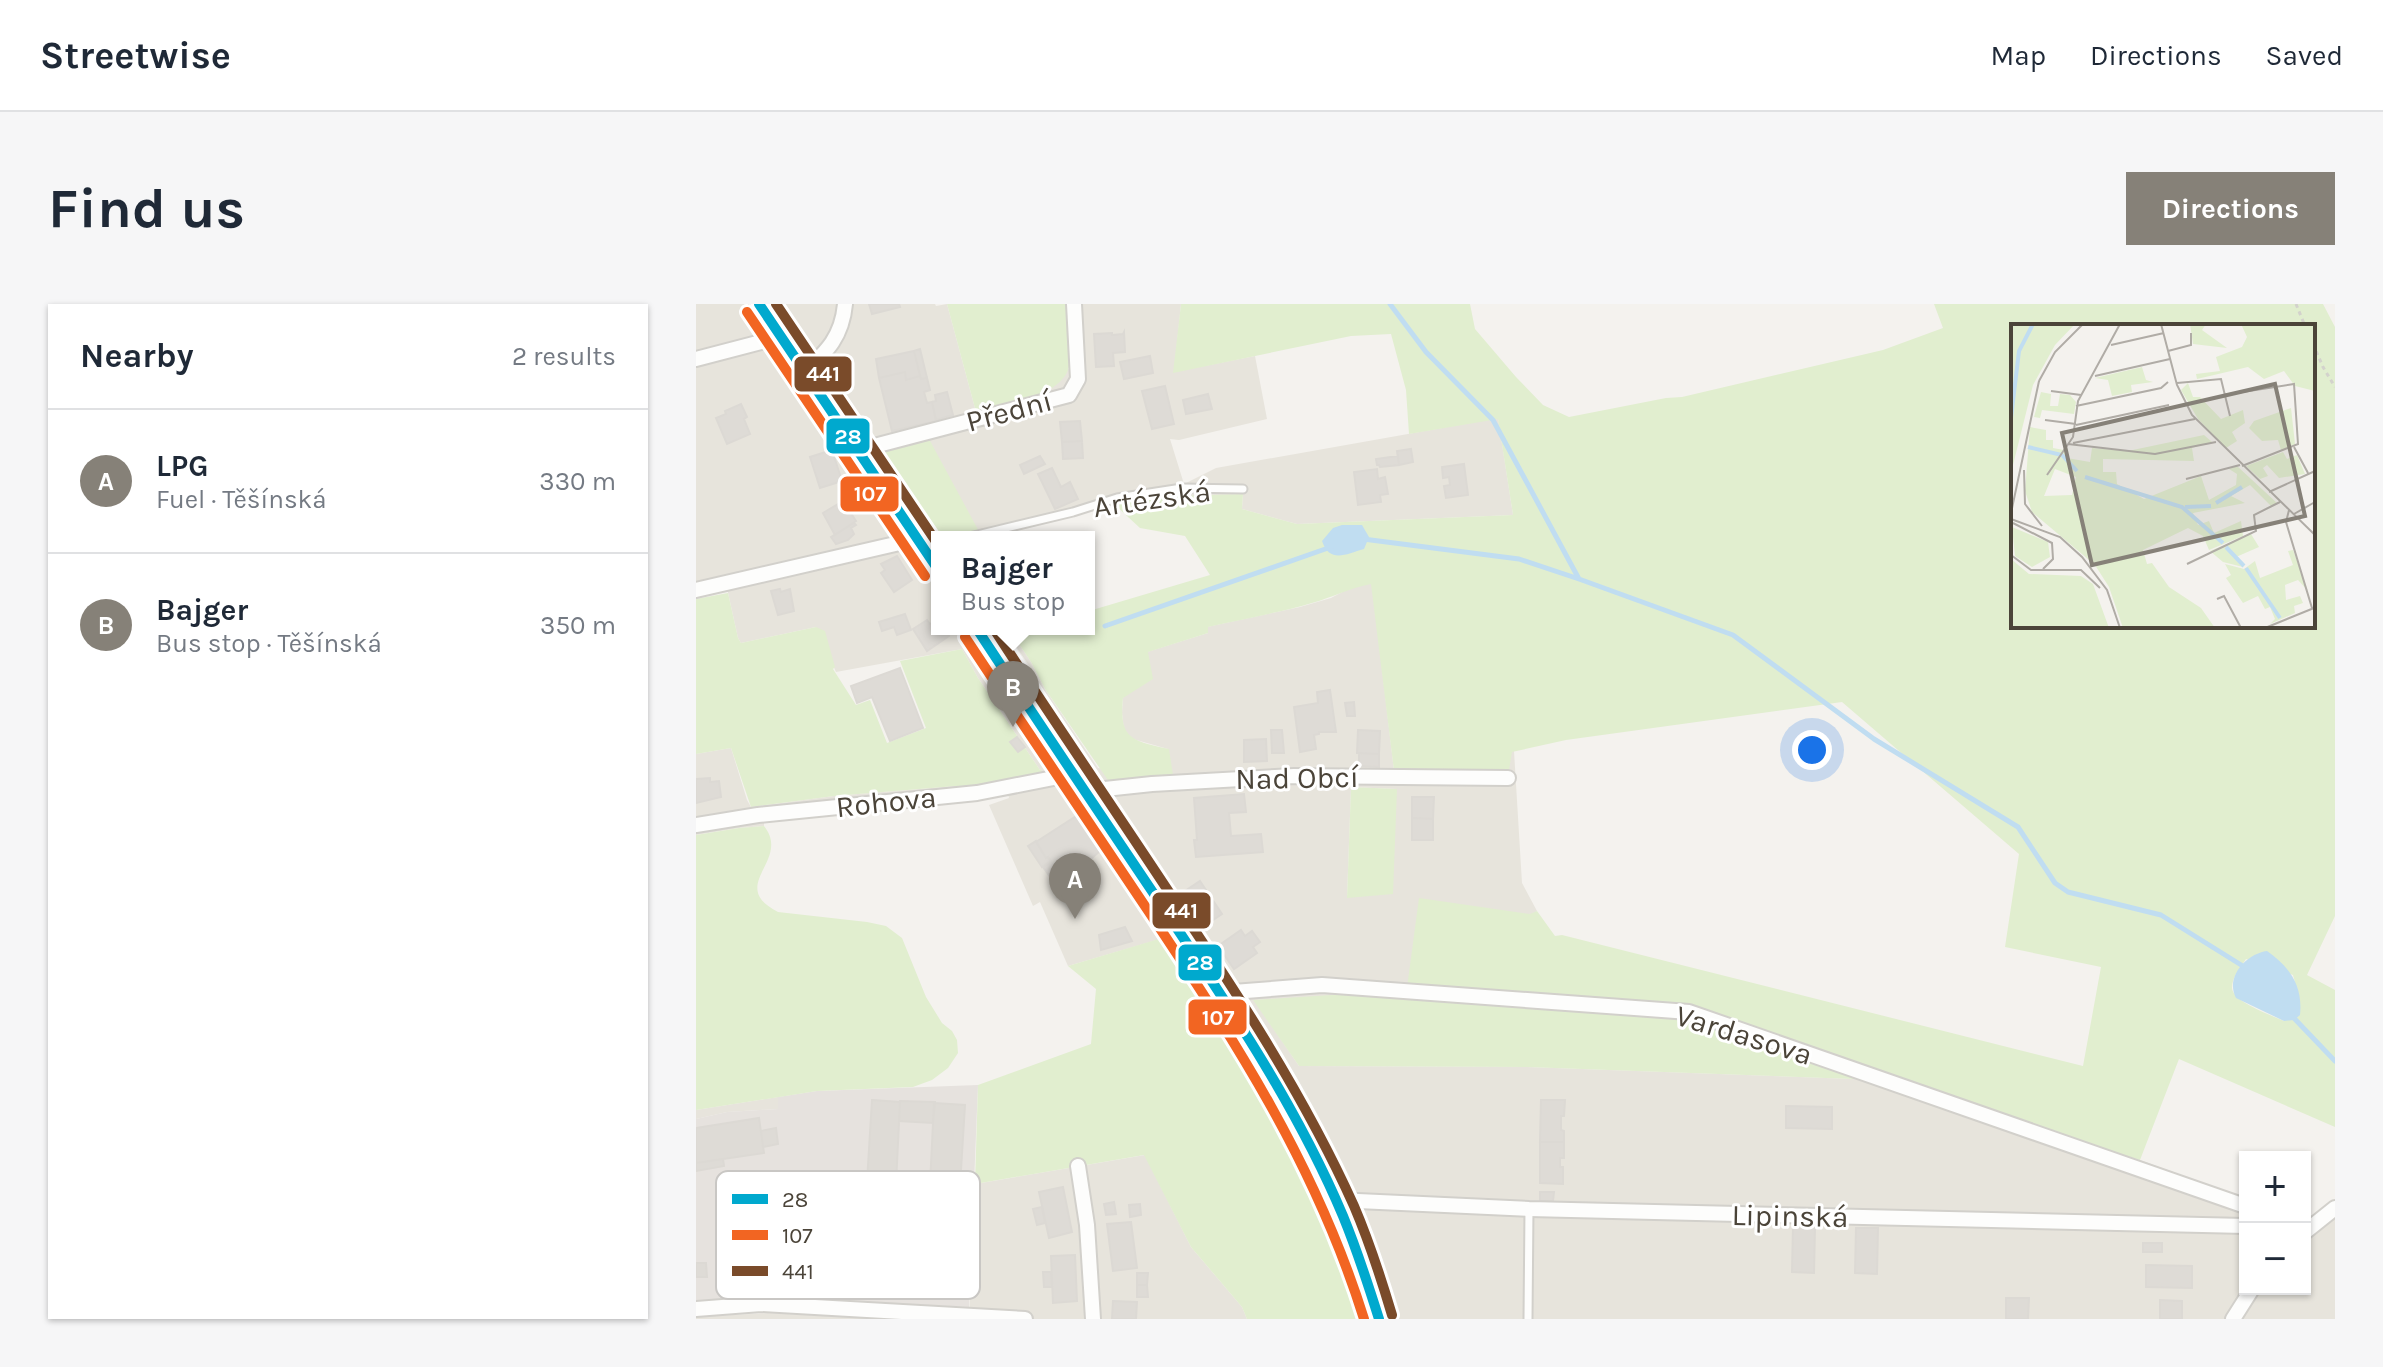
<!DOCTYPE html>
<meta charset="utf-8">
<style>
:root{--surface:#fff;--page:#f6f6f7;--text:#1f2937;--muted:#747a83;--line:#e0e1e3;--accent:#868178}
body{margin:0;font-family:Karla,sans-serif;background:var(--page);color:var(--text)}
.controls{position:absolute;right:24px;bottom:24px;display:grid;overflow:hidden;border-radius:0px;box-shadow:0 2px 6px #0004}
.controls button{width:72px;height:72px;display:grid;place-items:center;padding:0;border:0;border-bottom:2px solid var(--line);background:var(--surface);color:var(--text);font:40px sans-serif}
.you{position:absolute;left:1116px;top:446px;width:28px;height:28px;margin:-20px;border:6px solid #fff;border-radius:50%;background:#1a73e8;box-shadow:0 0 0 12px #1a73e833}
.badge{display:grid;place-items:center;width:52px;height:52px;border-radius:50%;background:var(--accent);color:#fff;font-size:26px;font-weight:700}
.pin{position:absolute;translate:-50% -66px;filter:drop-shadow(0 2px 4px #0008)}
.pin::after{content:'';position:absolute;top:42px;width:28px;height:24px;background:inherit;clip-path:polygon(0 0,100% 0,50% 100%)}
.popup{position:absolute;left:235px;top:227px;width:164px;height:104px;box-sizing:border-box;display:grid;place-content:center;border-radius:0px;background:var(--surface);filter:drop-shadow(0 2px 6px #0005);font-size:26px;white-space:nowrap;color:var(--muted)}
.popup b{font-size:30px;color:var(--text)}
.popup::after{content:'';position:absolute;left:50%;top:100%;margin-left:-16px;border:16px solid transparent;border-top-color:var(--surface)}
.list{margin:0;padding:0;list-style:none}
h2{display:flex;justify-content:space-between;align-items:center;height:104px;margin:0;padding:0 32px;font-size:34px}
h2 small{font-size:26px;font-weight:400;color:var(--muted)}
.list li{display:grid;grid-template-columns:52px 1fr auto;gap:24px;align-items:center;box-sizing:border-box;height:144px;padding:0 32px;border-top:2px solid var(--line)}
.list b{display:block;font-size:30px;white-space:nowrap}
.list p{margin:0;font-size:26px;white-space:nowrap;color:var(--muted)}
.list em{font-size:26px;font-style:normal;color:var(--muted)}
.map{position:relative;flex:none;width:1639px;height:1015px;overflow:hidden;border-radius:0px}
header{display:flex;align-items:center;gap:48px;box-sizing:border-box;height:112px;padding:0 40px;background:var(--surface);border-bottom:2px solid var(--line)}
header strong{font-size:38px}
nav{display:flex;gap:44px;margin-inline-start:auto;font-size:28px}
.intro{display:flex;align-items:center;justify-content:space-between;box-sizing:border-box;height:192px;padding:0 48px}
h1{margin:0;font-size:56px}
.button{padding:20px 36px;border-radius:0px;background:var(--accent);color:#fff;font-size:28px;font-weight:700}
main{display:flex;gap:48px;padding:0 48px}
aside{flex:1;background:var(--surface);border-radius:0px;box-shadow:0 2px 6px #0004}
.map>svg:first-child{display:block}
</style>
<header>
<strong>Streetwise</strong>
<nav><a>Map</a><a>Directions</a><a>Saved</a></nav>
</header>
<div class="intro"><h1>Find us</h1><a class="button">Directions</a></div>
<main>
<aside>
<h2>Nearby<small>2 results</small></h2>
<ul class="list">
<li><span class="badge">A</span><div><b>LPG</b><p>Fuel · Těšínská</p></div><em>330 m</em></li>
<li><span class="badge">B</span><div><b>Bajger</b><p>Bus stop · Těšínská</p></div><em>350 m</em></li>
</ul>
</aside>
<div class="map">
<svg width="1639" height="1015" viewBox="0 0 1639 1015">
<rect width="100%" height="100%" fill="#f4f2ee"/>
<!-- residential -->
<path fill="#e7e4dc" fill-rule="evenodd" d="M0,0h48l193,287v38h22l24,45 56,86 27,25 101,152 -99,29 -28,-64 -7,4 -44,-101 20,-7 -1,-4 -244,26v6l-25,2 -43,7v-81l35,-6 16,52 4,7 83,-11 122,-10 84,-16 -62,-92 -16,-29 -126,23 -20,-45 -75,16 -3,-5 -13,-59 -29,6z
M81,0h158l1,2 11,-2 29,108 93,-43 -2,-65h114l-7,68 81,-16 12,63 -88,21 -9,-1 14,45 32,-16 282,-50 15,97 -216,9 -55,-15 1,-15 -129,10 -42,13 -81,20h-9l-100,-86 56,86 -1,6z
M676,279l22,188 120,-20 8,132 15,28 -131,84 -152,5 45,66 228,1 354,13 259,80 105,38v91h60v-71l15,-5 15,-11v117h-956l-114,-253 16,-1 -108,-168 -125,-187 -20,-46 -24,-35h5l22,33 14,27 53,79 50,8 24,-1 -4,-26 -35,-10 -9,-9 -2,-17 1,-15 24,-46 61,-19 -1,-6 93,-20 31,-9 19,-10zM655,483l46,2 -50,108z
M82,793l1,12 -52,3 -31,7v-9z
M449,851l46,92 51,60 5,12h-278l6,-135z
M72,1009l115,6h-187v-2z"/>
<!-- industrial -->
<path fill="#e6e2de" d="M282,781l-9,222 -204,-10 -69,5v-183l31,-7 51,-3v-12l39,-6z"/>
<!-- green -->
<path fill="#e1eecf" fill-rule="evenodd" d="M251,0h120c0,17 5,48 2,63 -7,30 -68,39 -93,45z
M485,0h289l5,25 41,48 27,28 26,12 97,-19 16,-1 201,-47 60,-22 -9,-24h389l12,23v589l-28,59 28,15v137l-156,-68 -39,101 -259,-80 -354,-13 -228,-1 -46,-66 125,-8 28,3 13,-97 111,16 7,-3 18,25 7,-1 521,131 18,-99 -96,-20 14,-93 -177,-152 -276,38 -54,12 -3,18 -115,1 -23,-187c-21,4 -38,13 -59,19 -34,10 -70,16 -104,24v6l-60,19 5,27 -30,19c-4,42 9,42 46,51l4,26 -25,1 -38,7 -65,-94 -14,-27 -22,-33h80v-18l121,-36 -25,-39 -45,-8 -26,-24 33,-7 96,-3 -1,15 55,15 216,-9 -15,-96 -89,15 -3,-44 -15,-56 -40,2 -178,37zM1317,22h300v300h-300zM1550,655l47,16 2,7 -11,39c-13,-6 -51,-19 -52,-33 0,-11 8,-20 14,-29z
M233,135l53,98h-44l-57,-86z
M32,289l10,45 3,5 75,-16 9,4 10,36 -2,2 23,36 14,-5 17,43 39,-15 -26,-67 62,-12 16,29 62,92 6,3 -89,17 -1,-4 -122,10 -83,11 -20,-59 -35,6v-155z
M655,483l46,2 -4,105 -46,4z
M68,522c28,35 -38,59 14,86l89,10 19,4 16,12 24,59 16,26 10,8 5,9 1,13 -10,15 -16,12 -19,7 -96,4 -121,19v-275l43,-7z
M466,634c67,106 143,210 186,328 6,17 11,36 16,53h-117l-5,-12 -51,-60 -47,-92 -169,29 3,-99 113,-41 5,-55 -28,-23z"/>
<!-- water -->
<path fill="#c0ddf1" d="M646,221h20l7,12 -5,12c-18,5 -34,15 -42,-8l11,-13z
M1571,647c23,16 36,35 33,64l-6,5 -10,1 -48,-23c-11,-21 10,-44 31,-47z"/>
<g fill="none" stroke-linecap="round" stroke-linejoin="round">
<!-- stream -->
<path stroke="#c0ddf1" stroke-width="5" d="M694,0l36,48 67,68 86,159 154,56 141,104 144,88 37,56 13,9 93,23 85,53
M667,235l156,20 60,20
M409,322l226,-79
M1595,711l44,46"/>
</g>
<!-- building -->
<path fill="#dedbd6" stroke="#dcd9d4" stroke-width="2" d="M173,0h30l1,3 -28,7z
M428,28l1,20 -12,1 1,13 -18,1 -2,-33 18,-1v2l11,-1z
M224,45l7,29 -6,1 -7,-28z
M218,47l6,25 -14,4 -1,-8 -26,6 -3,-19z
M454,52l3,17 -29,6 -4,-17z
M209,68l1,8 14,-4 1,3 6,-1 3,12 -6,2 3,11 5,-1 4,19 -44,10 -13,-53z
M469,82l9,38 -22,5 -10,-38z
M251,88l6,23 -17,5 -4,-18 4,-1 -1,-6z
M512,90l4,15 -26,5 -3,-14z
M45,100l6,13 -3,2 6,15 -23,10 -11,-26 10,-4 -1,-3z
M384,117l2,20 -20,1 -2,-20z
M386,137l1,17 -20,1 -1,-17z
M715,145l2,13 -14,3 -2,-14z
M136,146l10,31 -22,7 -10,-31z
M344,152l5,8 -21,10 -4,-9z
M702,152l1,9 -19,2 -1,-2h-2l-1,-6z
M768,160l4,31 -22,3 -2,-12 6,-1 -1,-8 -6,1 -1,-11z
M356,164l9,19 9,-5 8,17 -23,10 -17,-35z
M681,165l1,10 7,-2 3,17 -8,1 1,7 -23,3 -4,-33z
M147,197l13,20 -21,14 -12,-22z
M158,219l2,2 -5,3 3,6 -6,6 -12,4 -5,-7z
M201,252l15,24 -18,12 -13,-19 4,-3 -4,-6z
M84,285l1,3 9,-3 4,22 -16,4 -7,-24z
M209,310l6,16 -14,5 -3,-8 -12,4 -3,-9z
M231,316l3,4 7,-4v9h8l4,7 -22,15 -14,-22z
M204,364l23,60 -33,13 -18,-44 -15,6 -6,-17z
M634,386l6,42h-17v2l-5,1 2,14 -16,3 -6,-45 24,-4 -1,-11z
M658,398l1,14h-8l-2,-13z
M575,426h11l2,23h-12z
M662,426l22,1 -1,23 -22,-1z
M321,433l8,10 -7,5 -8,-10z
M570,435l1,22 -23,1v-22z
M663,449l20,1v13l-20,-1z
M14,474v4l9,-1 2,16 -25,6v-24z
M548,490l2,18 -17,1 2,23 30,-2 2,18 -67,5 -2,-17h3l-3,-42z
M716,493h22l-1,22 -21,-1z
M382,511l23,35 -9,8 -39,23 -10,-14 8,-5 -3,-5 -2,1 -10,-16z
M716,514l21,1v21h-21z
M340,537l10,17 2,-1 3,4 -9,6 -14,-21z
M504,577l22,33 -18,12 -22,-33z
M429,623l7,14 -31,9 -2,-15z
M545,626l4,6 7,-5 8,11 -7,5 4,6 -23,16 -16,-23z
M176,796l28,2 -4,82 -29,-2z
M845,796h24l-1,16h-3v14l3,1v11h-24z
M204,797l35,1 -2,21 -34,-2z
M238,799l31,2 -5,81 -30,-1z
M1090,802l46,1v22l-46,-1z
M63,814l5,35 -68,10v-35z
M80,824l2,16 -15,3 -2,-16z
M844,838h24v16h-4v9h3v17l-23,-1z
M27,855l1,7 -28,5v-8z
M171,878l18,1v7h-6l-1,18 -12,-1z
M247,882h14l-1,19 -9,-1v-4h-5z
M367,883l9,45 -23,6 -10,-46z
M844,888h14l-1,9h-13z
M418,898l2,12 -10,1 -2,-11z
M233,900l30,2 -5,92 -30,-1z
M444,900l1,11 -11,2 -1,-12z
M170,903l28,2 -4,86 -28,-1z
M346,903l3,16 -8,2 -4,-16z
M151,911l6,23 -85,24 -6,-23z
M435,918l6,46 -24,3 -6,-47z
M1097,922l22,1 -1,46 -22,-1z
M1160,924h22l-1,46 -22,-1z
M1447,939h19v9h-19z
M379,951l2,46 -24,2 -2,-47z
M0,959h10l1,14h-11z
M1450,961l46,1v22l-46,-1z
M347,968h8l1,15h-8z
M441,969h11l-1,12h-10z
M441,981h10l1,12h-11z
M1310,994h23l-1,21h-22z
M1464,996l22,1v18h-22z
M417,997l24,1 -1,17h-24z"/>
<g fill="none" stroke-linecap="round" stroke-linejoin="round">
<!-- service casing -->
<g stroke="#d2d0cb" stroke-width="11">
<path id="service" d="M273,233l104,-25 44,-14 65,-10 61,1
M832,1015l1,-110"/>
</g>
<!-- minor casing -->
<g stroke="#d2d0cb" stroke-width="18">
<path id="minor" d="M0,55l84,-22
M108,69c23,-22 38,-36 41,-69
M163,146l210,-55 9,-16 -4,-75
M0,286l221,-51
M390,487l66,-7 142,-8 214,2
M0,521l62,-10 219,-22 97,-19
M524,689l102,-8 367,27 556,194
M382,862l9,59 6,94
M640,896l193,9 716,17
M1609,928l30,-24
M0,1005l65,-5 264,15
M1537,1015l19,-30"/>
</g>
<!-- secondary casing -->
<g stroke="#d3cfc5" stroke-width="24">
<path id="secondary" d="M63,0l106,155 72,109
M281,325c65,100 133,199 199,298 81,122 164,249 203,392"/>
</g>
<!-- path -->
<path stroke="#d3d2cc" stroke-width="3" stroke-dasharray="4 4" stroke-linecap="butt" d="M1600,0l9,22
M1617,40l10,23 12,20"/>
<!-- service -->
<use href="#service" stroke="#fdfdfc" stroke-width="7"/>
<!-- minor -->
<use href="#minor" stroke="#fdfdfc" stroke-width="14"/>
<!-- secondary -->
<use href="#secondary" stroke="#f7f6f1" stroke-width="20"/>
<!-- bus-1 casing -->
<g stroke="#fff" stroke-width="16">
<path id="bus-1" d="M63,0l178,264
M281,325c59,90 119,179 179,268 68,102 139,205 187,319 14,34 25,68 36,103"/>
</g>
<!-- bus-2 casing -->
<g stroke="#fff" stroke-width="16">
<path id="bus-2" d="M51,8l178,264
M269,333c60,91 121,181 182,272 89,133 169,256 217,410"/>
</g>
<!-- bus-3 casing -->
<g stroke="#fff" stroke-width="16">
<path id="bus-3" d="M80,0l161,239
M298,325c57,88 117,175 175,263 68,101 135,203 185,314 15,35 27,72 38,109"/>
</g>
<!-- bus-1 -->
<use href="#bus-1" stroke="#00a9ce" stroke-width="10"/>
<!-- bus-2 -->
<use href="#bus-2" stroke="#f26522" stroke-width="10"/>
<!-- bus-3 -->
<use href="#bus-3" stroke="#7a4b2a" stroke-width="10"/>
</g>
<g text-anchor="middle" stroke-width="6" stroke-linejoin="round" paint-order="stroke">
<!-- street labels -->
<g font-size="30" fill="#4b4439" stroke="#fff">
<text transform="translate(313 107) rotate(-15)" y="10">Přední</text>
<text transform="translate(456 195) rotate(-8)" y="10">Artézská</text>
<text transform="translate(601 474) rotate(-1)" y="10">Nad Obcí</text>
<text transform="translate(190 498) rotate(-6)" y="10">Rohova</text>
<text transform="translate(1048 731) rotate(17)" y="10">Vardasova</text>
<text transform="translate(1094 912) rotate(1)" y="10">Lipinská</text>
</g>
</g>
<!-- overview -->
<g transform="translate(1315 20)">
<rect width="304" height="304" fill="#f4f2ee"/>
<path d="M0,0h64l-20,21 -22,40 -22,88zM179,0h16l-4,6 25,18 -34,-4zM230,0h74v67l-20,-5 -11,-15 -20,8 -16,-12 -51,12 -1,-5 24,-3 -4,-14 26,-10 5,-10zM131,43l4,13 7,2 -22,3 1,7 -20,4 -4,-16 -13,-2zM177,59l5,14h7l21,22 22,-9 2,13 -13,9 5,9 -11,7 -28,-29 -17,-29zM30,68l10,2 -1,12h8l2,-12 10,1 6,7 -2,12 -32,-4 -2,8 -6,-1zM280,84l4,36 -14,6 -3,-10 -16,1 -13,-13 5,-7zM19,103l16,3v10h7v8l11,2 3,8 23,4 2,-14 36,3 76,-16 8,7 -20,6 2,13 -91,-2v13h13l1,12 27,15 57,-23 8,24 27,-15 1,-11 -8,-5 8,-3 40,37 -6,3 -21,-21 -19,11 14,7 -52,10 5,12 11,-4 5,12 27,-12 2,15 -34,14 -6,-14 -15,-8 -45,22 4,14 5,-1 17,24 32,21 14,20h-92l-14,-41 -14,-22 -63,-53 -7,-21zM44,145l21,8 -4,18 -28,1zM272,128l4,7 10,-4 8,19 -26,4 -12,-13 -4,3 5,8 -8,3 -14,-13zM1,203l36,15 2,15 -18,10 -17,-11zM240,210l8,13 -23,10 7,10 -20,-5 -13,-11zM282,226l15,41 -10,-11 -13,5 1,15 14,-4 3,7 -9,3 1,7 -25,11 5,-5 -5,-12 -5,2 -7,-13 -15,7 -17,-25 5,-3 -6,-11 19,5 11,-8 5,17 33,-13 -5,-14zM0,235l18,15 52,2 12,8 16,44h-98z" fill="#e1eecf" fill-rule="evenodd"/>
<path fill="none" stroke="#c0ddf1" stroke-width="4" d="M0,94l8,-67 14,-27M17,123l34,8 15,16M74,153l97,30 41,36M205,179l26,-16M174,183l26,-1M215,223l18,19M235,244l34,50"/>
<path fill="none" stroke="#b0aca6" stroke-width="2" d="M150,0l16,61 15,30 123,120M100,21l53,-12M157,27l23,-6v-12M84,52l75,-17M28,57l16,-29 28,-28M166,59l44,-4 9,37M40,67l30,4M212,71l71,-11 4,60 -56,22M65,82l85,-18 7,-6M34,96l31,4M65,101l93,-20M62,119l122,-24M57,120l87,10 61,-12M283,123l14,26M13,146l1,34 17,22M36,151l26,-38 5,-36 42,-77M175,155l54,-14M258,168l46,-21M278,186l-3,12 26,86M0,189l28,-132M283,190l21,-12M0,195l49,18 22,20 25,33 13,38M2,199l39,20 1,16 -10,10M0,231l20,15h50l19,18M176,240l69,-33 -2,-16 26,-13M206,275l7,-3 17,32M254,304l49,-20"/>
<path fill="#868178" fill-opacity="0.15" stroke="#868178" stroke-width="4" d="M264,60l30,132 -213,49 -30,-132z"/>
<rect width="304" height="304" fill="none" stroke="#4b4439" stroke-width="4"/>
</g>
<!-- legend -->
<rect x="20" y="867" width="264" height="128" rx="12" fill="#fff" stroke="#c9c7c4" stroke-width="2"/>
<rect x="36" y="890" width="36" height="10" fill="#00a9ce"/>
<rect x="36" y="926" width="36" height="10" fill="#f26522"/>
<rect x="36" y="962" width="36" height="10" fill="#7a4b2a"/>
<g font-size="22" fill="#4b4439">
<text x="86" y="903">28</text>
<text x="86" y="939">107</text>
<text x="86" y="975">441</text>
</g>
<g stroke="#fff" stroke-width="3">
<rect x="97" y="51" width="60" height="38" rx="8" fill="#7a4b2a"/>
<rect x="129" y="113" width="46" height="38" rx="8" fill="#00a9ce"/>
<rect x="143" y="171" width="61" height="38" rx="8" fill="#f26522"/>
<rect x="455" y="587" width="61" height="39" rx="8" fill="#7a4b2a"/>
<rect x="481" y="639" width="46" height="39" rx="8" fill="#00a9ce"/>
<rect x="491" y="694" width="61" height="38" rx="8" fill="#f26522"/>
</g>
<g font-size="22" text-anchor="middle" font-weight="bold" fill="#fff">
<text x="127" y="77">441</text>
<text x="152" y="140">28</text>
<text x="174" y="197">107</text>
<text x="485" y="614">441</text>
<text x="504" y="666">28</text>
<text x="522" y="721">107</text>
</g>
</svg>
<div class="controls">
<button>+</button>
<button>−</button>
</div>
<div class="you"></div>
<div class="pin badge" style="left:379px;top:615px">A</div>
<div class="pin badge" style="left:317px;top:423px">B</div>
<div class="popup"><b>Bajger</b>Bus stop</div>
</div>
</main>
